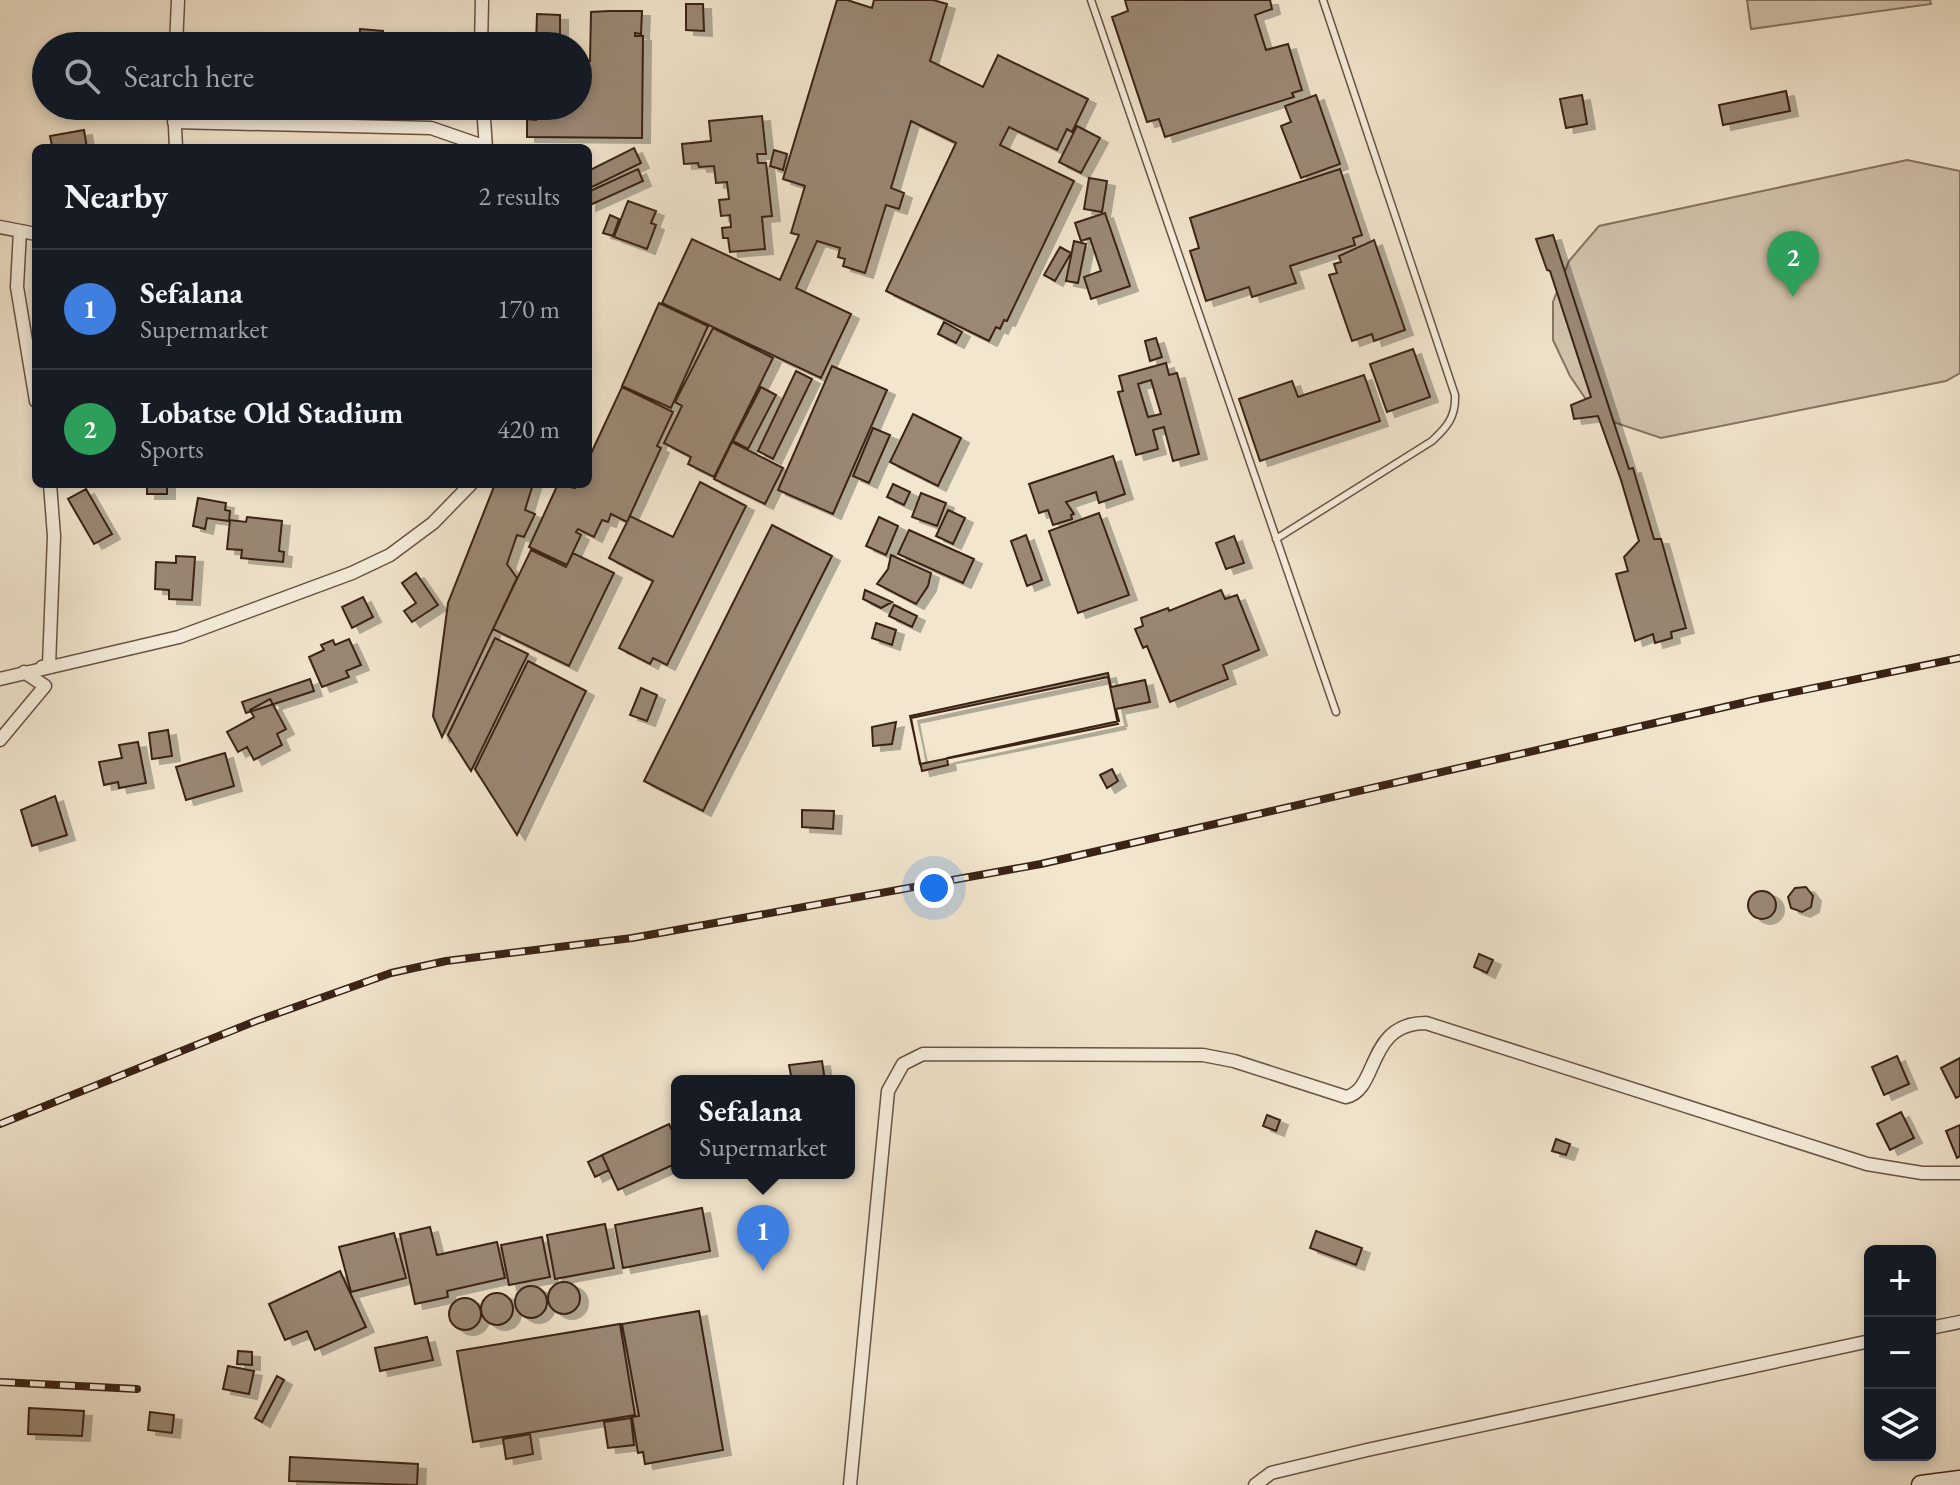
<!DOCTYPE html>
<meta charset="utf-8">
<style>
:root{--surface:#171b24;--page:#20242c;--text:#f1f3f6;--muted:#9ea1a6;--line:#363941;--accent:#d93025}
body{margin:0;font-family:"EB Garamond",serif;background:var(--page);color:var(--text)}
.controls{position:absolute;right:24px;bottom:24px;display:grid;overflow:hidden;border-radius:12px;box-shadow:0 4px 12px #0003}
.controls button{width:72px;height:72px;display:grid;place-items:center;padding:0;border:0;border-bottom:2px solid var(--line);background:var(--surface);color:var(--text);font:40px sans-serif}
.you{position:absolute;left:934px;top:888px;width:28px;height:28px;margin:-20px;border:6px solid #fff;border-radius:50%;background:#1a73e8;box-shadow:0 0 0 12px #1a73e833}
.badge{display:grid;place-items:center;width:52px;height:52px;border-radius:50%;background:var(--accent);color:#fff;font-size:26px;font-weight:700}
.pin{position:absolute;translate:-50% -66px;filter:drop-shadow(0 2px 4px #0008)}
.pin::after{content:'';position:absolute;top:42px;width:28px;height:24px;background:inherit;clip-path:polygon(0 0,100% 0,50% 100%)}
.popup{position:absolute;left:671px;top:1075px;width:184px;height:104px;box-sizing:border-box;display:grid;place-content:center;border-radius:12px;background:var(--surface);filter:drop-shadow(0 2px 6px #0005);font-size:26px;white-space:nowrap;color:var(--muted)}
.popup b{font-size:30px;color:var(--text)}
.popup::after{content:'';position:absolute;left:50%;top:100%;margin-left:-16px;border:16px solid transparent;border-top-color:var(--surface)}
.list{margin:0;padding:0;list-style:none}
h2{display:flex;justify-content:space-between;align-items:center;height:104px;margin:0;padding:0 32px;font-size:34px}
h2 small{font-size:26px;font-weight:400;color:var(--muted)}
.list li{display:grid;grid-template-columns:52px 1fr auto;gap:24px;align-items:center;box-sizing:border-box;height:120px;padding:0 32px;border-top:2px solid var(--line)}
.list b{display:block;font-size:30px;white-space:nowrap}
.list p{margin:0;font-size:26px;white-space:nowrap;color:var(--muted)}
.list em{font-size:26px;font-style:normal;color:var(--muted)}
.icon{flex:none;width:44px;height:44px;fill:none;stroke:currentColor;stroke-width:2;stroke-linecap:round;stroke-linejoin:round}
.map{position:relative;flex:none;width:1960px;height:1485px;overflow:hidden}
.search{position:absolute;background:var(--surface);box-shadow:0 4px 12px #0003;left:32px;top:32px;width:560px;height:88px;display:flex;align-items:center;gap:20px;box-sizing:border-box;padding:0 28px;border-radius:44px;color:var(--muted);font-size:30px}
.panel{position:absolute;background:var(--surface);box-shadow:0 4px 12px #0003;left:32px;top:144px;width:560px;height:344px;border-radius:12px}
.map>svg:first-child{display:block}
</style>
<div class="map">
<svg width="1960" height="1485" viewBox="0 0 1960 1485">
<defs>
<filter id="shadow"><feDropShadow dx="8" dy="5" stdDeviation="0" flood-color="#0004"/></filter>
</defs>
<rect width="100%" height="100%" fill="#f2e6ce"/>
<filter id="stains"><feTurbulence type="fractalNoise" baseFrequency=".0025" numOctaves="4"/><feColorMatrix values="0 0 0 0 .2 0 0 0 0 .09 0 0 0 0 .02 0 0 0 .5 -.17"/></filter>
<radialGradient id="worn" r=".72"><stop offset=".6" stop-color="#630" stop-opacity="0"/><stop offset="1" stop-color="#630" stop-opacity=".3"/></radialGradient>
<!-- green -->
<path fill="#d3c5af" stroke="#867462" stroke-width="2" d="M1747,0h183l1,4 -180,25z
M1907,160l53,11v202l-14,8 -285,57 -63,-21 -28,-41 -17,-36v-38l16,-41 30,-35z"/>
<!-- building -->
<path fill="#9a8875" stroke="#3a2215" stroke-width="2" fill-rule="evenodd" filter="url(#shadow)" d="M837,0h10l25,8 2,-8h59l14,4 -17,57 53,26 15,-32 90,44 -16,33 -5,-3 -10,21 -48,-23 -9,18 74,36 -67,140 -3,-1 -4,9 -4,-2 -7,14 -103,-50 70,-148 -45,-22 -20,67 13,5 -5,16 -13,-4 -21,68 -22,-7 2,-7 -7,-2 2,-9 -23,-7 -21,47 55,26 -30,64 -159,-75 30,-64 88,41 19,-45 -8,-2 14,-47 -22,-7z
M1125,0h145l2,9 -17,6 11,35 22,-6 14,46 -10,3 2,4 -129,40 -6,-18 -12,3 -35,-105 16,-6z
M686,4h17l1,27 -18,-1z
M609,11h33l-1,23 -6,-1v3h8l-1,102 -115,-1v-18l9,1v-14h42v-45h12l1,-49z
M537,14l23,1v31h-24z
M360,29l23,2 -1,7 14,1 -1,7h-36z
M278,36l42,1 -1,9h-42z
M1786,91l4,20 -67,14 -4,-20z
M1316,95l24,69 -39,14 -20,-52 10,-4 -6,-16z
M1582,95l5,29 -21,4 -6,-29z
M762,116l4,38h-9l1,9h8l6,53 -10,1 3,32 -35,3 -2,-14h-5l-1,-10 9,-1 -1,-12 -9,1 -2,-16 10,-1 -2,-17 -11,1 -2,-17 -15,1 -1,-4 -14,1 -2,-20 29,-3 -2,-20z
M1077,126l23,12 -19,35 -22,-11z
M84,130l3,18h-41l6,-2 -2,-10z
M634,148l7,15 -53,26v-18z
M774,150l13,4 -4,16 -13,-4z
M638,169l5,12 -55,25v-14z
M1340,169l22,66 -9,3 2,7 -65,21 6,17 -44,14 -3,-10 -43,14 -16,-50 9,-3 -9,-30z
M1089,178l18,3 -5,31 -18,-3z
M628,201l28,10 -5,12 5,2 -9,24 -33,-12z
M1105,213l25,73 -39,13 -7,-22 17,-6 -11,-33 -9,3 -6,-18z
M610,215l9,4 -6,17 -10,-3z
M1553,235l76,234 4,-1 21,71h7l25,89 -15,4 1,6 -17,5 -2,-9 -18,7 -19,-67 12,-3 -4,-14 15,-16 -18,-61 -23,-64 -24,3 -3,-14 20,-8 -41,-126 -3,-1 -11,-31z
M1374,240l31,90 -31,11 -2,-7 -20,7 -23,-66 8,-2 -3,-9 7,-2 -2,-6z
M1074,241l12,3 -8,39 -12,-2z
M1060,247l11,6 -16,28 -11,-6z
M659,303l49,23 -37,82 -49,-22z
M944,322l18,10 -6,11 -18,-9z
M713,328l60,30 -59,119 -26,-13 3,-7 -27,-14 18,-37 -7,-4z
M1156,338l6,19 -12,4 -5,-20z
M1413,349l17,48 -43,15 -17,-48z
M1166,363l3,12 8,-2 22,81 -26,7 -9,-34 -11,3 5,19 -22,6 -18,-63 5,-1 -4,-15zM1151,380l10,34 -13,3 -10,-33z
M832,366l55,24 -54,124 -55,-24z
M796,371l16,8 -39,80 -15,-8z
M1364,375l16,46 -120,40 -21,-62 53,-18 6,16z
M622,387l51,25 -16,34 4,2 -34,74 -16,-8 -3,8 -6,-2 -8,17 -16,-8 -2,3 5,3 -14,30 -38,-18 29,-63 17,4 2,-4h11v-24z
M761,387l15,8 -28,54 -15,-8z
M913,414l48,24 -23,48 -48,-24z
M873,428l17,7 -21,48 -16,-7z
M732,442l51,26 -18,36 -51,-25z
M1113,456l12,38 -26,9 -3,-11 -30,10 8,12 -3,1 1,4 -19,6 -5,-15 -9,3 -10,-29z
M700,482l46,24 -79,159 -14,-7 -3,6 -31,-16 34,-67 -44,-23 21,-42 43,21z
M147,484h20v10h-20z
M495,484h38l-8,26 10,4 -11,23 -7,-2 -10,29 10,14 -75,159 -9,-21 15,-113z
M893,484l17,8 -6,13 -17,-8z
M86,489l26,45 -18,10 -26,-45z
M921,493l25,10 -9,23 -25,-9z
M198,498l28,5 -1,7 5,1 -1,10 -22,-3 -2,11 -12,-3z
M948,510l17,8 -12,26 -17,-8z
M1099,513l30,82 -51,18 -29,-82z
M247,517l35,4 -3,30 5,1 -1,10 -42,-4 1,-8 -15,-1 3,-29 16,2z
M879,517l19,9 -12,29 -20,-9z
M772,525l60,31 -129,255 -59,-30z
M909,530l65,29 -11,24 -65,-29z
M1026,535l16,45 -15,6 -16,-45z
M1234,536l10,27 -18,6 -10,-26z
M531,550l35,17 7,-14 41,20 -45,93 -76,-37z
M891,555l40,18 -3,13 -12,18 -39,-20 11,-15z
M176,556l19,1 -3,43 -23,-1v-9l-14,-1 1,-27 20,1z
M416,573l22,32 -26,17 -8,-11 12,-8 -14,-20z
M865,590l27,12 -11,6 -18,-9z
M1221,590l4,9 12,-4 22,55 -36,15 5,14 -58,23 -23,-56 -4,2 -8,-19 8,-3 -2,-8 27,-10 1,3z
M363,597l10,20 -21,11 -10,-21z
M894,605l23,11 -5,11 -23,-11z
M876,623l20,7 -4,15 -20,-7z
M495,638l33,16 -57,117 -23,-36z
M349,639l12,26 -15,6 3,6 -27,10 -13,-30 15,-7 -3,-5 12,-5 2,5z
M528,661l58,30 -69,144 -42,-66z
M1108,673l3,14 34,-7 5,22 -34,7 3,12 -172,37 1,7 -26,6 -12,-55z
M1108,677l10,47 -198,40 -9,-46z
M310,679l4,12 -68,22 -4,-11z
M641,688l16,7 -10,26 -17,-6z
M270,699l16,30 -9,5 5,11 -28,15 -7,-13 -9,5 -11,-20 27,-15 -4,-7z
M896,722l-4,22 -19,2 -1,-19z
M168,730l4,26 -20,3 -3,-26z
M138,742l8,41 -27,5 -1,-6 -14,3 -5,-23 23,-4 -3,-13z
M225,753l9,33 -48,14 -10,-33z
M1112,769l6,12 -11,7 -7,-13z
M55,796l12,39 -35,11 -11,-36z
M802,810l32,1 -1,18 -31,-2z
M1806,887l7,9 -2,11 -9,5 -11,-4 -3,-11 7,-9z
M1748 905a14 14 0 1 1 28 0a14 14 0 1 1-28 0Z
M1479,954l14,6 -6,13 -13,-6z
M1897,1056l12,28 -25,11 -12,-28z
M1960,1058v38l-4,2 -15,-30z
M822,1061l3,20h-33l-3,-16z
M1901,1112l13,26 -24,12 -13,-26z
M1267,1115l13,5 -4,11 -13,-5z
M669,1124l8,17v22l-59,27 -16,-35z
M1960,1125v31l-3,2 -11,-27z
M1556,1139l14,5 -4,11 -14,-4z
M602,1155l7,15 -14,7 -7,-15z
M702,1208l8,43 -87,17 -8,-43z
M605,1224l9,44 -59,11 -8,-44z
M430,1227l7,28 60,-13 8,36 -58,13 1,6 -33,7 -15,-70z
M1316,1231l46,17 -6,17 -46,-17z
M394,1233l12,45 -55,14 -12,-45z
M542,1237l8,40 -41,8 -8,-40z
M340,1271l26,56 -51,23 -8,-19 -22,9 -16,-36z
M548 1298a16 16 0 1 1 32 0a16 16 0 1 1-32 0Z
M515 1302a16 16 0 1 1 32 0a16 16 0 1 1-32 0Z
M481 1309a16 16 0 1 1 32 0a16 16 0 1 1-32 0Z
M449 1314a16 16 0 1 1 32 0a16 16 0 1 1-32 0Z
M699,1311l24,139 -78,14 -2,-12 -5,1 -6,-36 7,-1 -17,-92z
M620,1324l15,91 -162,27 -16,-91z
M427,1337l6,23 -53,11 -5,-23z
M238,1351l14,1v13l-15,-1z
M228,1366l26,5 -5,23 -26,-5z
M277,1376l7,4 -22,42 -7,-4z
M29,1408l55,3 -2,25 -54,-2z
M150,1412l24,3 -2,18 -24,-3z
M631,1418l3,27 -26,3 -4,-26z
M530,1434l3,20 -27,5 -3,-20z
M290,1457l128,7 -1,21 -128,-4z"/>
<g fill="none" stroke-linecap="round" stroke-linejoin="round">
<!-- service casing -->
<g stroke="#685343" stroke-width="9">
<path id="service" d="M1091,0l245,712
M1276,539l156,-98c15,-14 24,-24 23,-46l-132,-395"/>
</g>
<!-- minor casing -->
<g stroke="#685343" stroke-width="15">
<path id="minor" d="M176,46l2,-46
M481,46l1,-46
M174,106l2,42
M483,106l3,42
M174,122l257,6 55,19
M0,227l36,7
M20,231l-3,56 19,114
M42,667l7,-2 5,-129 -4,-52
M0,679l179,-42 173,-64 38,-18 43,-32 38,-39
M0,740l45,-54 -21,-14
M1930,1328l30,-6
M850,1485l38,-394 15,-27 20,-10 280,1 31,6 112,36c33,-7 20,-74 80,-74l441,141 55,9h38
M1255,1485l16,-12 96,-23 503,-109"/>
</g>
<!-- secondary casing -->
<g stroke="#3a2215" stroke-width="21">
<path id="secondary" d="M1921,1485l39,-5"/>
</g>
<!-- service -->
<use href="#service" stroke="#f7efdf" stroke-width="6"/>
<!-- minor -->
<use href="#minor" stroke="#f7efdf" stroke-width="12"/>
<!-- secondary -->
<use href="#secondary" stroke="#f7efdf" stroke-width="18"/>
<!-- rail casing -->
<g stroke="#3a2215" stroke-width="8">
<path id="rail" d="M0,1124l256,-103 135,-48 55,-12 186,-23 409,-74 714,-164 205,-42
M0,1382l137,7"/>
</g>
<!-- rail -->
<use href="#rail" stroke="#f7efdf" stroke-width="5" stroke-dasharray="15" stroke-linecap="butt"/>
</g>
<rect width="100%" height="100%" filter="url(#stains)"/>
<rect width="100%" height="100%" fill="url(#worn)"/>
</svg>
<div class="controls">
<button>+</button>
<button>−</button>
<button><svg class="icon" aria-label="layers" viewBox="0 0 24 24"><path d="M12 4l9 5-9 5-9-5zM3 14l9 5 9-5"/></svg></button>
</div>
<div class="you"></div>
<div class="pin badge" style="left:763px;top:1271px;background:#3f7fe0">1</div>
<div class="popup"><b>Sefalana</b>Supermarket</div>
<div class="pin badge" style="left:1793px;top:297px;background:#2e9e5b">2</div>
<div class="search"><svg class="icon" aria-label="search" viewBox="0 0 24 24"><circle cx="10" cy="10" r="6"/><path d="M15 15l6 6"/></svg>Search here</div>
<section class="panel">
<h2>Nearby<small>2 results</small></h2>
<ul class="list">
<li><span class="badge" style="background:#3f7fe0">1</span><div><b>Sefalana</b><p>Supermarket</p></div><em>170 m</em></li>
<li><span class="badge" style="background:#2e9e5b">2</span><div><b>Lobatse Old Stadium</b><p>Sports</p></div><em>420 m</em></li>
</ul>
</section>
</div>
